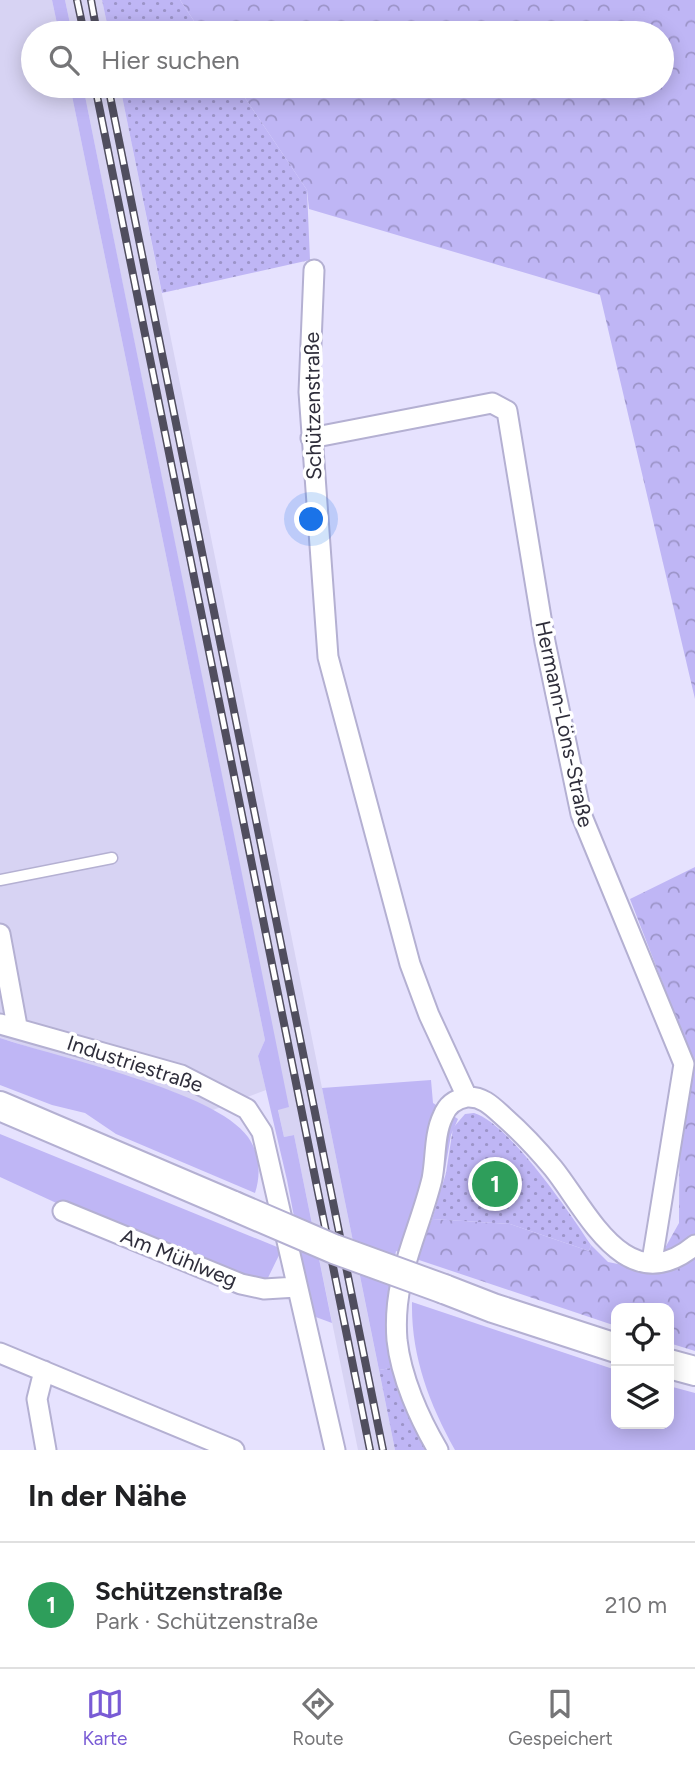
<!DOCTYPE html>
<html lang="de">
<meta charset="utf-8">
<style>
:root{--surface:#fff;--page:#f6f6f6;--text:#202124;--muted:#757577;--line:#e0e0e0;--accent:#795bd5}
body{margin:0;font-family:Figtree,sans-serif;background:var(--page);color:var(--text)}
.controls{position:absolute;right:21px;bottom:21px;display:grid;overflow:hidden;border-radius:14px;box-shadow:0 4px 18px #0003}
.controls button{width:63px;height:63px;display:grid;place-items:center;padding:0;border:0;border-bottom:2px solid var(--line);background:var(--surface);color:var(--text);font:35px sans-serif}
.you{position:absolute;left:312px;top:520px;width:24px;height:24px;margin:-18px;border:5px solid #fff;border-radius:50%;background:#1a73e8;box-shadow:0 0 0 10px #1a73e833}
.badge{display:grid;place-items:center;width:46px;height:46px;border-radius:50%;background:var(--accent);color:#fff;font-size:23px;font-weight:700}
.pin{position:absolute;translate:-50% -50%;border:4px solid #fff;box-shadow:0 2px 7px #0006}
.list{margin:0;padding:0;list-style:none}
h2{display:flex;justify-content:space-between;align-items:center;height:91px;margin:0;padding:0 28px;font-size:30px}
h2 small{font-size:23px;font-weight:400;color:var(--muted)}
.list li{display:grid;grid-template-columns:46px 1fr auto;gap:21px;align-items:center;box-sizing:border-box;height:126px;padding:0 28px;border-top:2px solid var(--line)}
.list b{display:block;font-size:26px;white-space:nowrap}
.list p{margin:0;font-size:23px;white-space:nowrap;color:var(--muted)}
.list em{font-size:23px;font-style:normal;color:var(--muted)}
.icon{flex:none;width:38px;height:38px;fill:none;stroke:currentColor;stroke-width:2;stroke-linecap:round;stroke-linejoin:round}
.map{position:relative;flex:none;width:695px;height:1450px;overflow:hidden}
.search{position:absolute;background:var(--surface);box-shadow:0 4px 18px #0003;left:21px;right:21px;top:21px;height:77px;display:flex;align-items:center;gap:18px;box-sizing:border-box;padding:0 24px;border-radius:38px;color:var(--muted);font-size:26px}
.sheet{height:217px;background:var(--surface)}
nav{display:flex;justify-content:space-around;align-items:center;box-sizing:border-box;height:98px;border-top:2px solid var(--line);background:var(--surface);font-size:19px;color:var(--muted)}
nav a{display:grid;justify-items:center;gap:4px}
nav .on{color:var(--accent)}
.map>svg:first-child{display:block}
</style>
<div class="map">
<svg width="695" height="1450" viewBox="0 0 695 1450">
<defs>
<pattern id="forest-crowns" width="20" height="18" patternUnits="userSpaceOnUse" patternTransform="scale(1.75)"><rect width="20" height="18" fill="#bfb6f5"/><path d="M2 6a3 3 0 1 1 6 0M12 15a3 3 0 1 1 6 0" fill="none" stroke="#9c94c8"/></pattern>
<pattern id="park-dots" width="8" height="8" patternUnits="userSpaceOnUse" patternTransform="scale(1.75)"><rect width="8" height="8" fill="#bfb6f5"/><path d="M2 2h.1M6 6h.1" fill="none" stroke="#9c94c8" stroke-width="1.8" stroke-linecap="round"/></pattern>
</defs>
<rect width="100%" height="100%" fill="#e6e2fe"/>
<!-- built -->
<path fill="#d7d3f3" d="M0,0h52l7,33h-26v53h37l195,954 -7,16 8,34 -53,20 -40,-18 -173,-54z
M65,0h37l7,33h-37z
M83,86h37l275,1364h-37l-64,-315 -10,2 -6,-28 10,-2z"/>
<!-- grass -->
<path fill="#bfb6f5" d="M52,0h13l7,33h-13z
M70,86h13l206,1021 -11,3 6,27 10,-2 38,188 -19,-7 -26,-136 -29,-124 7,-16z
M0,1038c56,19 216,53 248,99 12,17 13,38 7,56l-139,-59 -31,-21 -33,-8 -52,-20z
M431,1080l2,23 25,16 -7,16 -10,57 -25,67 -20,-8 -7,42 2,75 -12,2 -57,-282z
M0,1134l282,115 -17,35 -200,-77 -65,-30z
M412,1302l204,68v54h53v-38l26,7v57h-240c-26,-47 -44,-94 -43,-148z"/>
<!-- forest -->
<path fill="url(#forest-crowns)" d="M180,0h515v699l-95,-404 -291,-86 -2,-19 -70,-104h425v-53h-460z
M695,867v484l-26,-8v-35h-53v18l-200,-67 16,-40 78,5 79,27 2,-6 17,17 35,7 22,-21 14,-25 1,-195 -50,-129z"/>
<!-- park -->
<path fill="url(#park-dots)" d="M102,0h78l22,33h-93z
M120,86h117l70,104 3,70 -148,33z
M474,1113c36,11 96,100 117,132l-2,6 -79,-27 -78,-5 14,-46 7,-45 12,-14z
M391,1368l34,82h-30l-16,-80z"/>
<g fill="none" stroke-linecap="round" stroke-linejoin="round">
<!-- service casing -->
<g stroke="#b4b0d2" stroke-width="13">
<path id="service" d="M0,880l112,-22"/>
</g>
<!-- minor casing -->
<g stroke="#b4b0d2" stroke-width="23">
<path id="minor" d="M314,270l-5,122 19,265 82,307 19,51 38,82
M311,438l181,-35 15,8 38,231 36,172 103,250 -32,197
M0,934l17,92
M0,1024l181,51 66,34 15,23 73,318
M63,1211l178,73 23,5 33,-2
M0,1353l234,97
M44,1371l-7,28 9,51
M438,1450c-19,-32 -37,-73 -41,-110 -5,-62 21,-104 35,-161 4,-20 2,-45 11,-63 4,-11 13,-17 24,-19 16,-1 26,10 37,20 17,15 34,33 49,51 34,42 73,134 142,77"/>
</g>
<!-- secondary casing -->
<g stroke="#b4b0d2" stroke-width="32">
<path id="secondary" d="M0,1106l234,100
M444,1289l49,19 123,40
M669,1364l26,7"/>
</g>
<!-- service -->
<use href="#service" stroke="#fff" stroke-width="10"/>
<!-- minor -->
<use href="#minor" stroke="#fff" stroke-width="19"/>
<!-- secondary -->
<use href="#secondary" stroke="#fff" stroke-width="28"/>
<!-- rail casing -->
<g stroke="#504e5e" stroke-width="8">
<path id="rail" d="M77,0l7,33
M91,0l6,33
M95,86l275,1364
M108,86l275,1364"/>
</g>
<!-- rail -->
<use href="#rail" stroke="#fff" stroke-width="5" stroke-dasharray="16" stroke-linecap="butt"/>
<!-- secondary-bridge casing -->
<g stroke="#b4b0d2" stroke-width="32" stroke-linecap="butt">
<path id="secondary-bridge" d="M234,1206l100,43 110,40"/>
</g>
<!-- secondary-bridge -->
<use href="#secondary-bridge" stroke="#fff" stroke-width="28"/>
</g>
<g text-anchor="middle" stroke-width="7" stroke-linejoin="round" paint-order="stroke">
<!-- street labels -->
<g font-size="21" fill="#2f2e3b" stroke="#fff">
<text transform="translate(313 406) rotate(-91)" y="7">Schützenstraße</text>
<text transform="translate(564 724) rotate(78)" y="7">Hermann-Löns-Straße</text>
<text transform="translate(135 1064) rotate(18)" y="7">Industriestraße</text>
<text transform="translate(179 1258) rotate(22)" y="7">Am Mühlweg</text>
</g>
</g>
</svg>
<div class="controls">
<button><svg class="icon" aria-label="locate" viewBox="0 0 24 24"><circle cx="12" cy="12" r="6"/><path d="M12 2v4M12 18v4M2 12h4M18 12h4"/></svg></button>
<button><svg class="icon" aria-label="layers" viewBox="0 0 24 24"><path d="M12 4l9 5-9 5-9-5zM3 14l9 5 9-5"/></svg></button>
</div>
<div class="you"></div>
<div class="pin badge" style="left:495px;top:1184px;background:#2e9e5b">1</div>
<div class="search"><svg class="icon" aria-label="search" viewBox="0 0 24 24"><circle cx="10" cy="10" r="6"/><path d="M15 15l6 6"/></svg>Hier suchen</div>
</div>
<section class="sheet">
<h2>In der Nähe<small></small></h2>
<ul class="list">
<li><span class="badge" style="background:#2e9e5b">1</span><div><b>Schützenstraße</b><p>Park · Schützenstraße</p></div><em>210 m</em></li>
</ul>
</section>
<nav>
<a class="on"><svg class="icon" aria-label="map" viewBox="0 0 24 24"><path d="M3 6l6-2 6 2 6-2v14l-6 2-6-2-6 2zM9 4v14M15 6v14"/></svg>Karte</a>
<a><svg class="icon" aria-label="directions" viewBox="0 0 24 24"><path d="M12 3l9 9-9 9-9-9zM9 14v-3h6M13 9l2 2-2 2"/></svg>Route</a>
<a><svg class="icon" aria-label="saved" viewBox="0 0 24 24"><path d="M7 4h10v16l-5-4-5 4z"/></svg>Gespeichert</a>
</nav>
